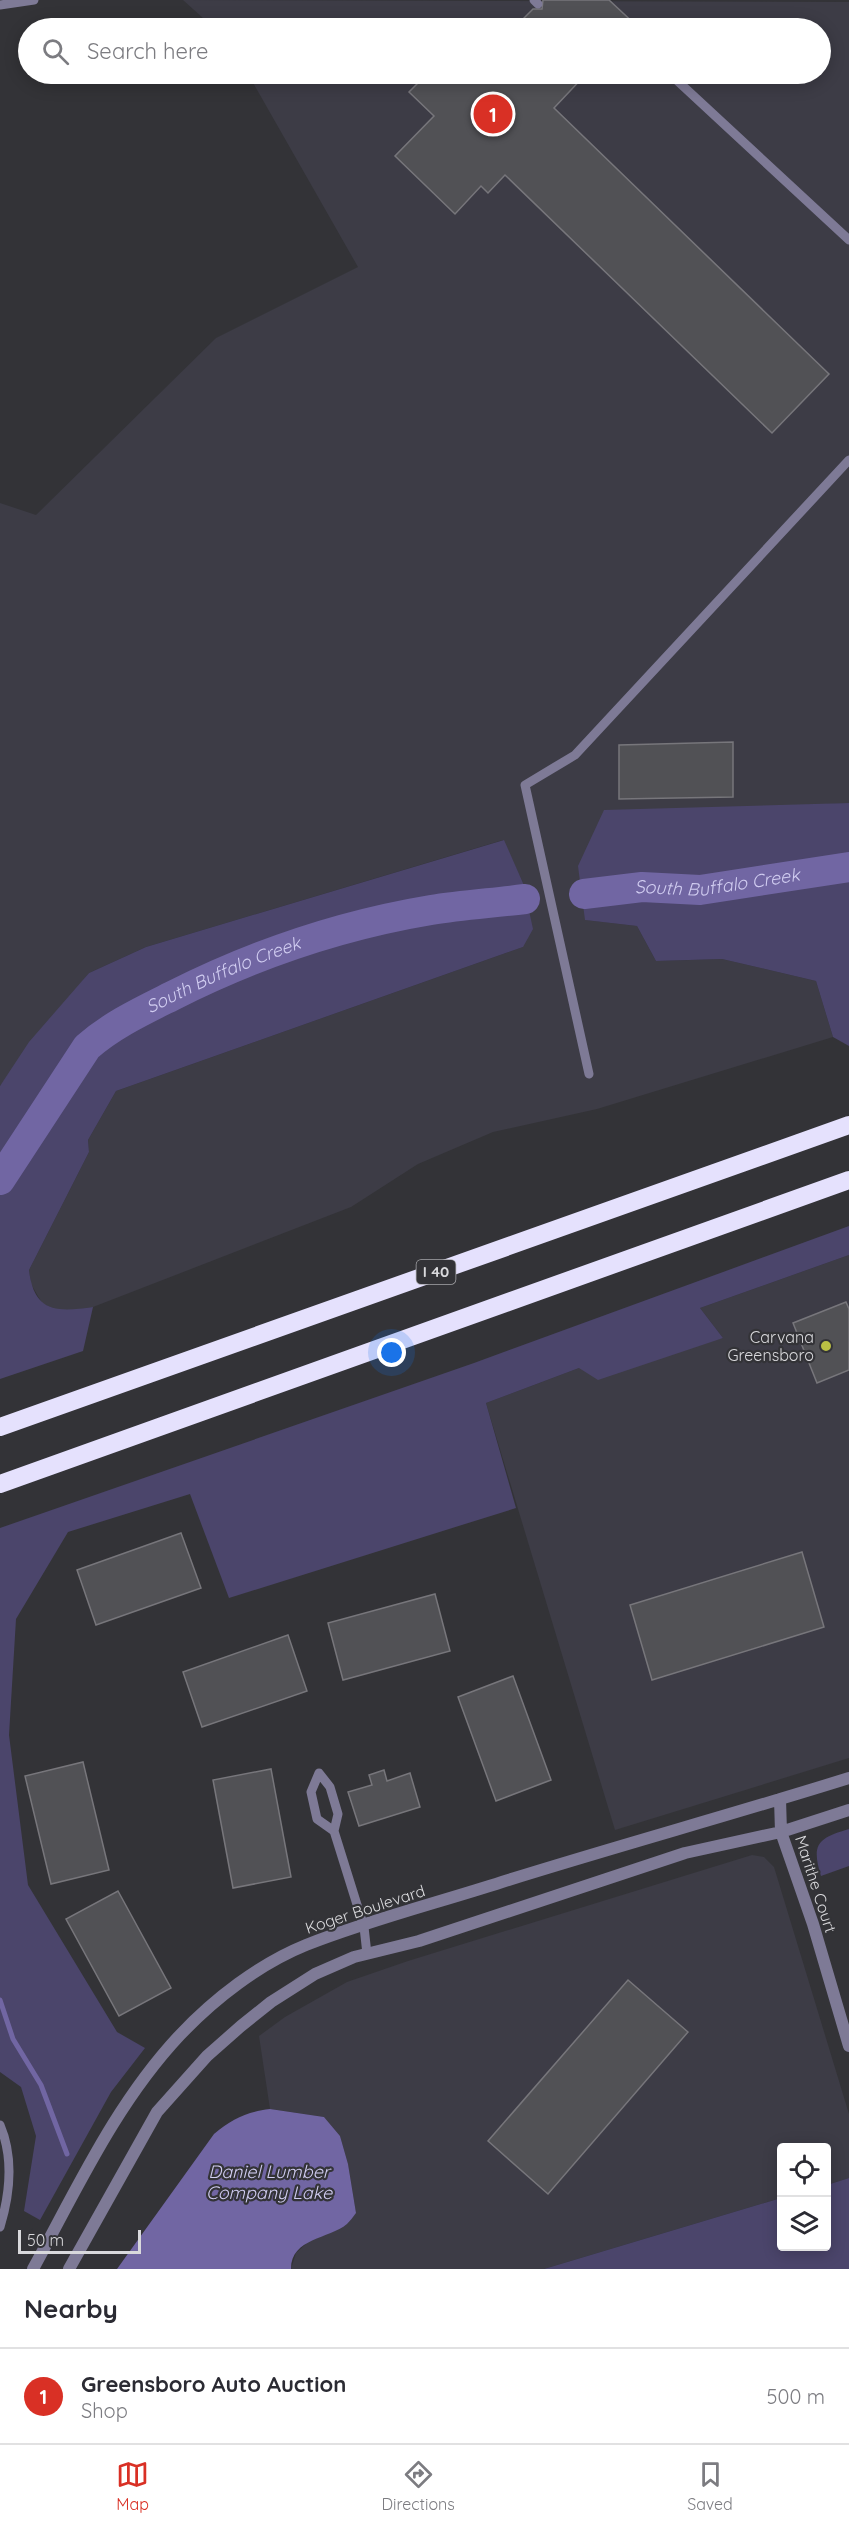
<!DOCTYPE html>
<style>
:root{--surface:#fff;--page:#f2f2f3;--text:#2b2b33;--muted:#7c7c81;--line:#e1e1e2;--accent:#d93025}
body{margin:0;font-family:Quicksand,sans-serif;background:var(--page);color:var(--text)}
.controls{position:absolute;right:18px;bottom:18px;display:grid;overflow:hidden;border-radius:6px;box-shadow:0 3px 15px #0003}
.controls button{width:54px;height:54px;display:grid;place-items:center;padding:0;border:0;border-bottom:2px solid var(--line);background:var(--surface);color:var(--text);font:30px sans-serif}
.scale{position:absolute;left:18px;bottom:15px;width:123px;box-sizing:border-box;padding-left:6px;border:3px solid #d9d9dc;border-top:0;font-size:16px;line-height:21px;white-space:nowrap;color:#d9d9dc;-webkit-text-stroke:4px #333337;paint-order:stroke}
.you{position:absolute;left:392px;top:1353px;width:21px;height:21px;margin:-15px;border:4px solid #fff;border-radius:50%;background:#1a73e8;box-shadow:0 0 0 9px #1a73e833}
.badge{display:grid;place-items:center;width:39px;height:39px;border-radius:50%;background:var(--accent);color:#fff;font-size:20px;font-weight:700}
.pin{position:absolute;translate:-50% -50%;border:3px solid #fff;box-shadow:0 2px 6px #0006}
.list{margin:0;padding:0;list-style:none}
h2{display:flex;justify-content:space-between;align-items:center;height:78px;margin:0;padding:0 24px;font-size:26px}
h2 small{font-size:20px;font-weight:400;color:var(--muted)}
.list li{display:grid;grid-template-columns:39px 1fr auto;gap:18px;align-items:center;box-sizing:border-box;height:96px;padding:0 24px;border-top:2px solid var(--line)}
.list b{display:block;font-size:22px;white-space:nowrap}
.list p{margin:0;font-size:20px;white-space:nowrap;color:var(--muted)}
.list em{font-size:20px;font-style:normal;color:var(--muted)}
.icon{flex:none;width:33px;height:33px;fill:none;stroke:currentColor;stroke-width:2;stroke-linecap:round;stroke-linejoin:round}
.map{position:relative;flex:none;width:849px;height:2269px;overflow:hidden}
.search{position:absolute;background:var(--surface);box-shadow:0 3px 15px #0003;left:18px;right:18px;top:18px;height:66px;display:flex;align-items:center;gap:15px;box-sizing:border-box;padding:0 21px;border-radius:33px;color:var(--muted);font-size:22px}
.sheet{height:174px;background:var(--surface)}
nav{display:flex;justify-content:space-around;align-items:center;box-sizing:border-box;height:84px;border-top:2px solid var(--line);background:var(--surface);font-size:16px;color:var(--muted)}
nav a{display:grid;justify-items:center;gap:3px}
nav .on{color:var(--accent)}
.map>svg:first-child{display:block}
</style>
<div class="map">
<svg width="849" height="2269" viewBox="0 0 849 2269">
<rect width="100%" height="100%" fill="#333337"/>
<!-- built -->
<path fill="#3d3c46" d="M183,0l666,2v801l-109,5 -154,112 51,6 19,35 66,-2 94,22 17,56 -236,72 -104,23 -75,32 -67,43 -258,100 -33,5 -18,-9 -11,-19 -2,-14 60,-118 -1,-12 28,-49 407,-144v-64l-20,-43 -357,107 -57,26 -89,113v-583l36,12 180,-177 142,-71 -110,-193h572v-46h-606z
M849,1255v503l-234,72 -129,-427 93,-35 144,-30 -23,-30z
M752,1855l12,2 10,10 75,247v64l-22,7 -1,-37h-44l-1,50 -237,71h-253l5,-16 12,-11 38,-17 10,-12 -8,-49 -8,-28 -16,-19 -54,-8 -11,-73 26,-19 62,-35 61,-21z"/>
<!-- green -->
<path fill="#4b456b" d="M849,803v243l-16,-9 -17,-56 -94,-22 -66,2 -19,-35 -52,-6 -7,-54 26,-56z
M504,840l19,43 10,46 -10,18 -407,144 -28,49 1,12 -60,118c5,43 28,42 64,37l-10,44 -83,28v-293l29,-44 60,-69 57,-26z
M849,1226v29l-149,53 23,30 -125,42 -19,-12 -93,35 30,105 -287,90 -39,-104 -122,38 -52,87 -7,116 19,150 89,147 28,16 -34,44 -71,128 -16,-9 12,-75 -15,-49 -21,-15v-544l474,-165z
M849,1829v37l-28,10c-10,-32 -3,-38 28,-47z
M849,2178v91h-305l237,-71 1,48h44l1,-61z"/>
<!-- water -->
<path fill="#7166a3" d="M270,2109l54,8 16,19 8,28 8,49c-3,4 -6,8 -9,11 -18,15 -56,14 -56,45h-174l97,-135c18,-15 32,-22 56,-25z"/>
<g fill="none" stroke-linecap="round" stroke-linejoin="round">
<!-- stream -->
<path stroke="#7166a3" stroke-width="5" d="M0,2000l13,39 28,46 26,69"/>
<!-- river -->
<g stroke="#7166a3" stroke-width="30">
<path id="s1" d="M584,894l58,-7 58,3 149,-23"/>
<path id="s2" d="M0,1180l87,-133c25,-22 55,-36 85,-51 81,-41 169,-71 259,-86 31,-5 63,-7 94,-11"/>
</g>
</g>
<!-- building -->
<path fill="#515155" stroke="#77767b" stroke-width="1.5" d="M543,0h66l30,28h-125l19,-19h9z
M427,74h159l-32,34 275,266 -57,59 -267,-258 -17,18 -7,-7 -26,28 -60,-58 39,-40 -25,-24z
M733,742v55l-114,2v-54z
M846,1302l3,7v61l-32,13 -24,-60z
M181,1533l20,55 -105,37 -19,-55z
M802,1552l22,75 -172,53 -22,-75z
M435,1594l15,57 -107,29 -15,-57z
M288,1635l19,56 -105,36 -19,-55z
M513,1676l38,104 -55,21 -38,-104z
M83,1762l26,108 -58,14 -26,-108z
M271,1769l20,108 -58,11 -20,-108z
M384,1770l3,11 23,-8 10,34 -61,19 -11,-34 24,-7 -3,-10z
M118,1891l53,97 -52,28 -53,-97z
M628,1980l60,52 -140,162 -60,-53z"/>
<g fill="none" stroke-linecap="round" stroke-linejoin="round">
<!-- service -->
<path stroke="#7e7a96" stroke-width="9" d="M534,0l4,4
M0,5l34,-5
M670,74l179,166
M589,1074l-64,-289 50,-30 274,-295
M334,1831l-17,-12 -6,-27 8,-19 11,14 8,27 -4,17 30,96 3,27
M0,2125c14,33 10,69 0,102"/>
<!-- minor -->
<path stroke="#7e7a96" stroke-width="12" d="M780,1799l1,33 32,92 36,122
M33,2269c44,-80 83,-166 147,-234 34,-36 79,-71 126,-90 63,-25 131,-42 196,-63 115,-36 232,-68 347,-104
M69,2269l88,-157 50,-56 34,-30 30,-24 44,-28 39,-17 65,-16 266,-88 96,-21 68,-22"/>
<!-- motorway -->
<path stroke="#e5e1fd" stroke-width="18" d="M0,1427l849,-302
M0,1484l849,-304"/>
</g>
<!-- markers -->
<circle fill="#bbc044" stroke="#333337" stroke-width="2" cx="826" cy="1346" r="6"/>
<g text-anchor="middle" stroke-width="4.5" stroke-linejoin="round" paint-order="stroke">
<!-- shield labels -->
<rect fill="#333337" stroke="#a7a7aa" stroke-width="1.5" x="416.5" y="1260" width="39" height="24" rx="4.5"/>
<g font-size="15" font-weight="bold" fill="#d9d9dc">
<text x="436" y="1277">I 40</text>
</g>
<!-- poi labels -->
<g font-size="16" fill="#d9d9dc" stroke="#333337" text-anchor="end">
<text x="814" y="1343">Carvana<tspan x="814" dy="18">Greensboro</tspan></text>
</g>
<!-- street labels -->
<g font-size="16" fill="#d9d9dc" stroke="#333337">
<text transform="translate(816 1884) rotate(72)" y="6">Marithe Court</text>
<text transform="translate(365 1909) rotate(-18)" y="6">Koger Boulevard</text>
</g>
<!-- water labels -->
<g font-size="18" font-style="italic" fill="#d1cdf1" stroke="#333337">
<text dy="6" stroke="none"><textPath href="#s1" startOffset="134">South Buffalo Creek</textPath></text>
<text dy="6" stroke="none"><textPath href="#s2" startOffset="314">South Buffalo Creek</textPath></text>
<text x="269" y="2178">Daniel Lumber<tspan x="269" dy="21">Company Lake</tspan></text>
</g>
</g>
</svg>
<div class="controls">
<button><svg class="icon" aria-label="locate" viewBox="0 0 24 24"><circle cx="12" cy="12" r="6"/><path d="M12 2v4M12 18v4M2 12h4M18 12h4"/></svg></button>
<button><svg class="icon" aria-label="layers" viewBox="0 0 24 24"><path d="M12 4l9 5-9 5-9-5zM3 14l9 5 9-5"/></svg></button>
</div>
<div class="scale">50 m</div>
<div class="you"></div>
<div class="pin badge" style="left:493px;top:114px">1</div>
<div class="search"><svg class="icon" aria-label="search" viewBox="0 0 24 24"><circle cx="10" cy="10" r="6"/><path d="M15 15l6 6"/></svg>Search here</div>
</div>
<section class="sheet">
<h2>Nearby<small></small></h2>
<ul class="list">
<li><span class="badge">1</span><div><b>Greensboro Auto Auction</b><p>Shop</p></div><em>500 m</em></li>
</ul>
</section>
<nav>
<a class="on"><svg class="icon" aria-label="map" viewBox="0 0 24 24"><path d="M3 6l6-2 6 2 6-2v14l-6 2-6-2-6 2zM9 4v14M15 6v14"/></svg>Map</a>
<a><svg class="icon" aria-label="directions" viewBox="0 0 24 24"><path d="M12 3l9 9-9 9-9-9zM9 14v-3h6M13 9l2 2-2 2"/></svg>Directions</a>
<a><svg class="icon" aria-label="saved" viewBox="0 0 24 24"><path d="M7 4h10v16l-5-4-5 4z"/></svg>Saved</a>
</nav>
